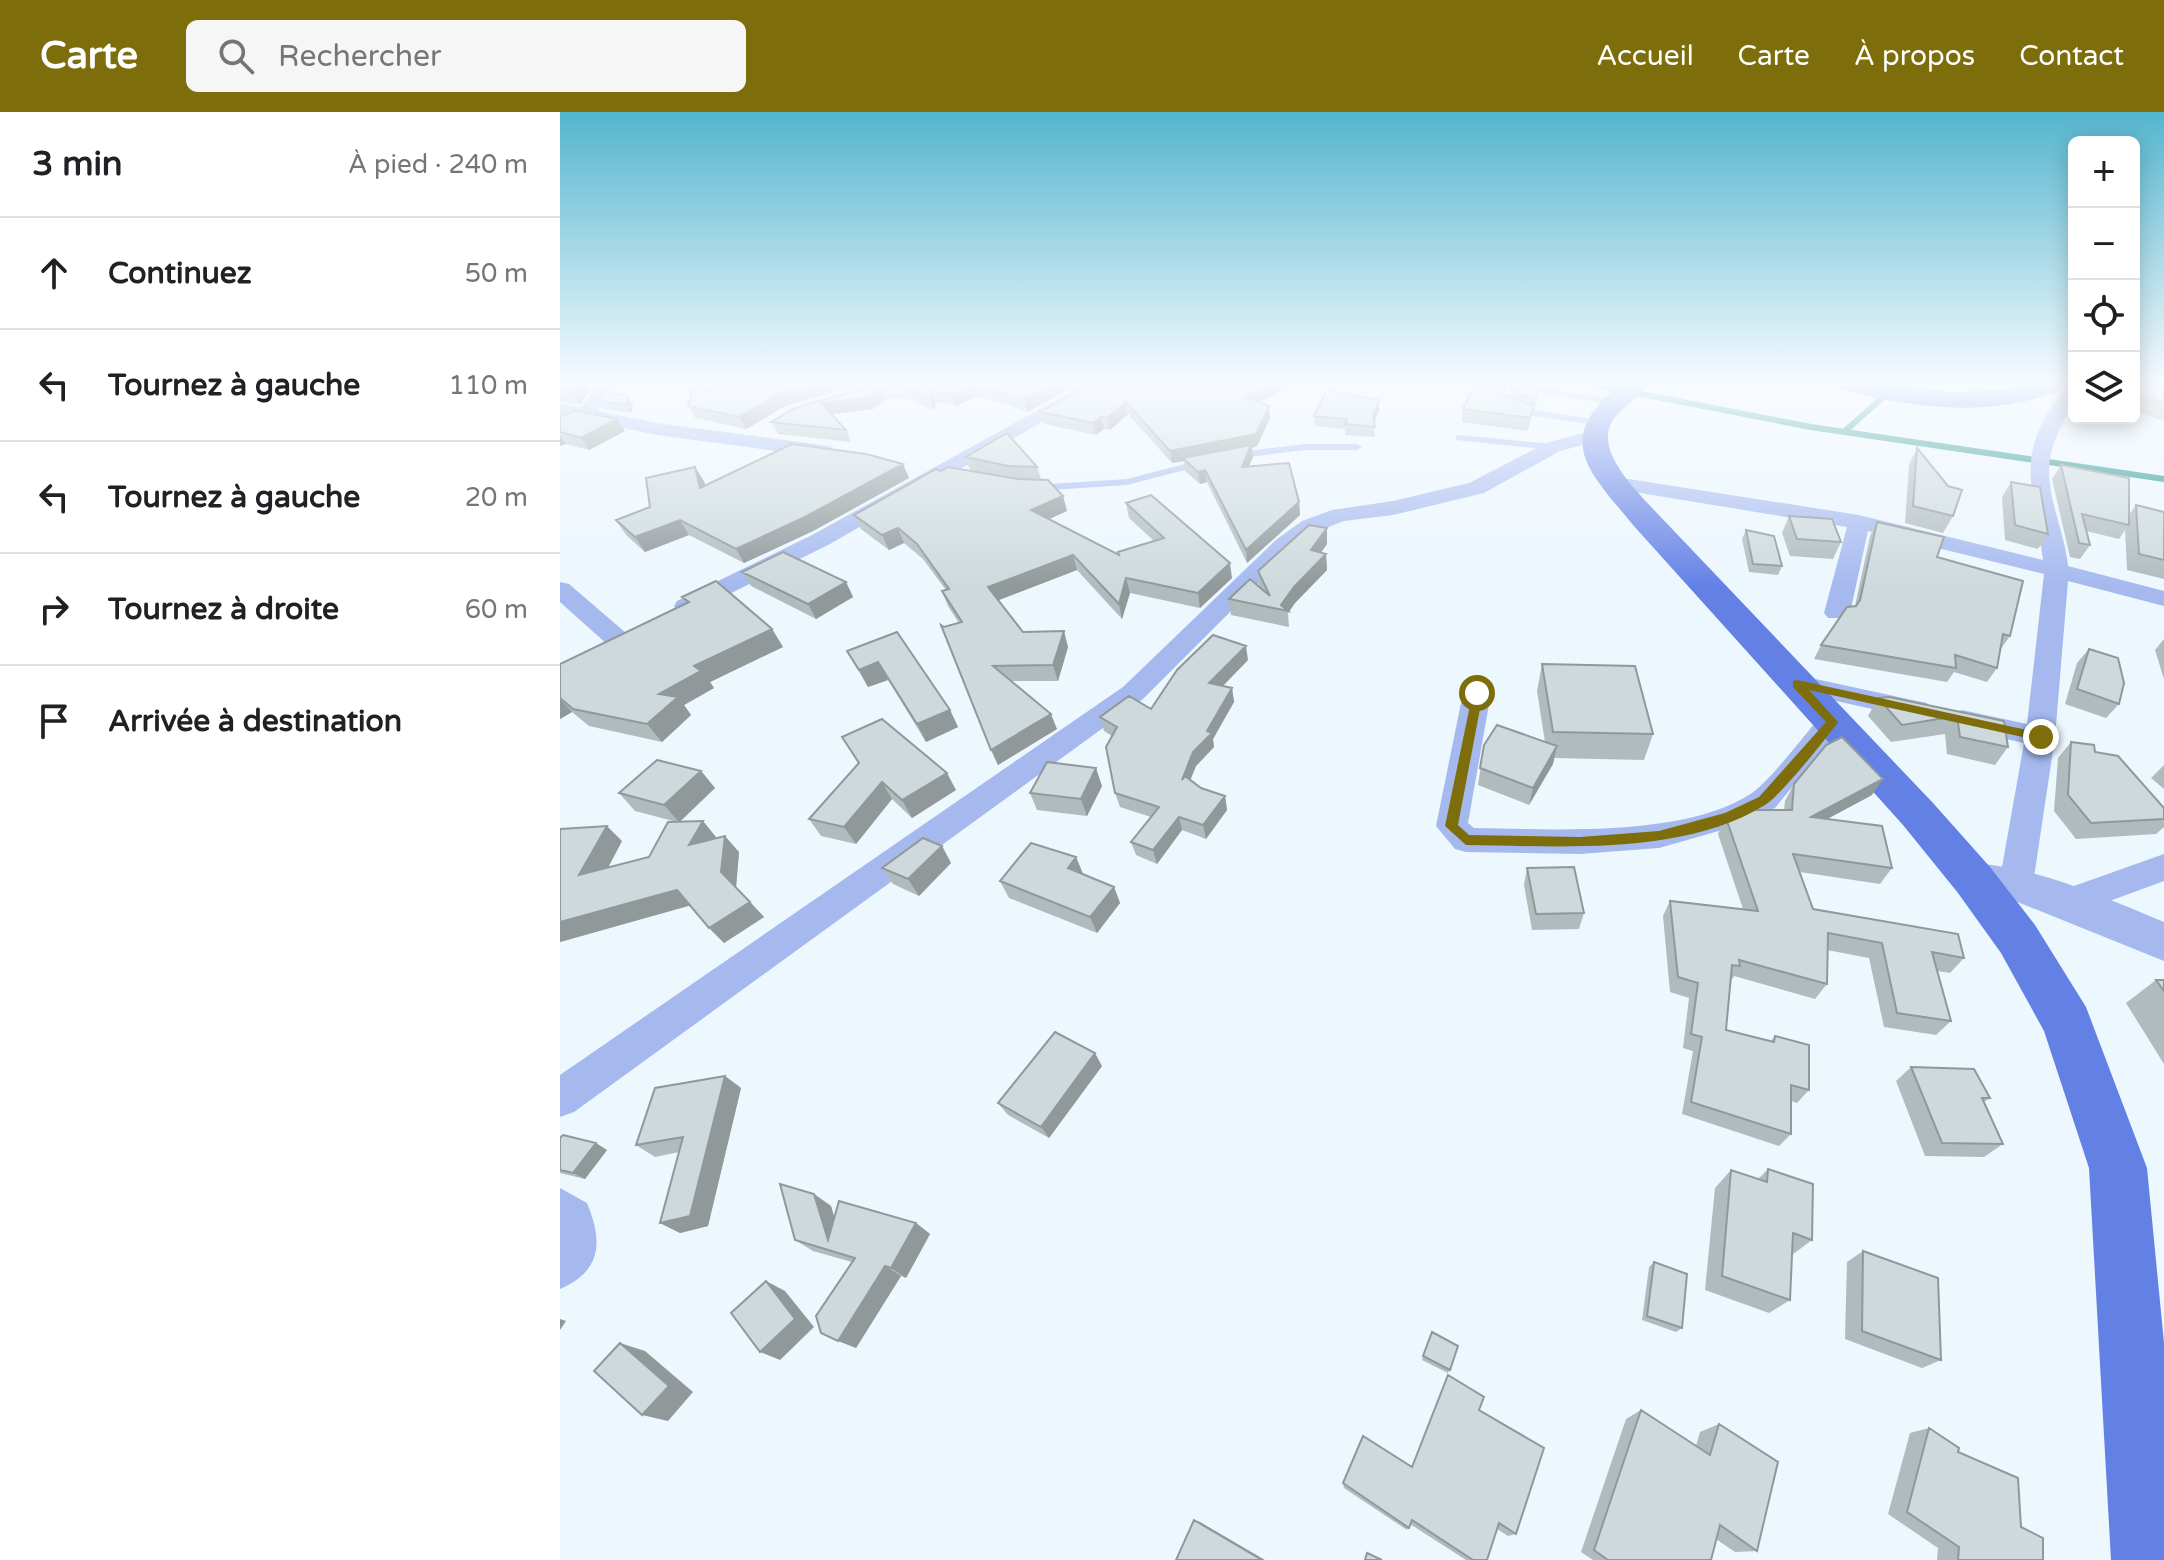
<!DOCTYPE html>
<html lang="fr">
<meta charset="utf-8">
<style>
:root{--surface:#fff;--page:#f6f6f6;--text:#202124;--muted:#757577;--line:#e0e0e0;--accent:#7e6e0b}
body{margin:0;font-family:"Varela Round",sans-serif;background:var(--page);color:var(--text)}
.controls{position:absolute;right:24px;top:24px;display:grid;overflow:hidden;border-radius:12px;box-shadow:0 4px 20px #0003}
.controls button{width:72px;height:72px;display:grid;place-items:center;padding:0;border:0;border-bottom:2px solid var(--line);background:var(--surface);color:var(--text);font:40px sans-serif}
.stop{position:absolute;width:24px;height:24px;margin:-18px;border:6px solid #7e6e0b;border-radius:50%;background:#fff}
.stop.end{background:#7e6e0b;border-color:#fff;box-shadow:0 2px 8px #0008}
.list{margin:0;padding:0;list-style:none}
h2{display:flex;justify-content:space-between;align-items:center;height:104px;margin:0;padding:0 32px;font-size:34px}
h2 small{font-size:26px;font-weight:400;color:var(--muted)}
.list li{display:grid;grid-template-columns:52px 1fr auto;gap:24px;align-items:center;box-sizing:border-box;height:112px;padding:0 32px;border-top:2px solid var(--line)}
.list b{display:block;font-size:30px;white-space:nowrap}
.list em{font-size:26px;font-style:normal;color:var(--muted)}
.icon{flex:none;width:44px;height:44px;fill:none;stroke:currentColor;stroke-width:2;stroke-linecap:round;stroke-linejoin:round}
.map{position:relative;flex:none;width:1604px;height:1448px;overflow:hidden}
header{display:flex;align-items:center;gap:48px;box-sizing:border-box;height:112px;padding:0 40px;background:var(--accent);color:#fff}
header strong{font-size:38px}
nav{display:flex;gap:44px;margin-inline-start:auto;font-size:28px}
.search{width:560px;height:72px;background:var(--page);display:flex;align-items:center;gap:20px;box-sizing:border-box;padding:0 28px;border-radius:12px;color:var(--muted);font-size:30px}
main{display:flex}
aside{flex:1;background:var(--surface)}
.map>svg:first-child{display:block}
</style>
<header>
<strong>Carte</strong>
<div class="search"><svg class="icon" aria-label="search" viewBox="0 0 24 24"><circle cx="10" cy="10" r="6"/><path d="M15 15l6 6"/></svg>Rechercher</div>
<nav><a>Accueil</a><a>Carte</a><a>À propos</a><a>Contact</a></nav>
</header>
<main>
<aside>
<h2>3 min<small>À pied · 240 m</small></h2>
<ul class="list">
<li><svg class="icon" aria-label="ahead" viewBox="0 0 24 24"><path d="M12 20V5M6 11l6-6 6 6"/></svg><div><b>Continuez</b></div><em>50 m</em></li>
<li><svg class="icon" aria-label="left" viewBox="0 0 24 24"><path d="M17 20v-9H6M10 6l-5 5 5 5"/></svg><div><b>Tournez à gauche</b></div><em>110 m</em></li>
<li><svg class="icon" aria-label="left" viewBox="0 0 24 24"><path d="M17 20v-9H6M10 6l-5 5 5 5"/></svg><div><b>Tournez à gauche</b></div><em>20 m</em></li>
<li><svg class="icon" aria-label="right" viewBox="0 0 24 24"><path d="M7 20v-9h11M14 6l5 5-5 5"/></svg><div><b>Tournez à droite</b></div><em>60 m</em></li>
<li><svg class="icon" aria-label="arrive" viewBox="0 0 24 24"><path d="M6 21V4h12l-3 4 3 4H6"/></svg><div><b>Arrivée à destination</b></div></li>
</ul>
</aside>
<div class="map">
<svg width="1604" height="1448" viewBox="0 0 1604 1448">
<rect width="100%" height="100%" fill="#edf7fe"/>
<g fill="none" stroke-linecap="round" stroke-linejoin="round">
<!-- stream -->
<path stroke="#188c81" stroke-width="6" d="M1030,272l221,43 353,52
M1285,319l53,-47"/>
<!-- service -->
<path fill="#a5b9ef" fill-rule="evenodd" d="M966,273l90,14 5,3 -5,3 -90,-14 -9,2 -5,10 14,6 75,11 2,2 -5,3 -74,-10 -20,-9 6,-17z
M900,323l93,9 5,3 -5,3 -97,-10v-4z
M745,332h52l5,3 -5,3h-52l-74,9 -5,-3 5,-3z
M644,347l4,1v4l-81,21 -93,6 -5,-3 5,-3 93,-6z"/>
<!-- minor -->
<path fill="#a5b9ef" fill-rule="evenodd" d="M39,272h18l-19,27 59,12 172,23 10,6 -10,6 -172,-23 -72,-15 -14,4 -7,-2 -1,-7h-3v-12l21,5z
M525,272h23l-278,160 -135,67h-18l-3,-5 3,-5 137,-67z
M1514,272c0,30 -24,52 -25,83 -1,34 16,66 19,99l96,25v15l-96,-25 -13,156 -22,147 -5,9 -12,4 -12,-4 -5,-9 25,-141 -72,-16 -4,-7 4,-7 10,-3 65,14 17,-150 -176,-43 -18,82 -4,5h-18l-4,-5 23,-86 -231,-38 -11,-6 11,-6 243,38 184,45c-10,-78 -31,-105 24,-175z
M1034,318l10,6 -3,4 -41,11 -76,42 -91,22 -49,6 -26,10 -25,18 -150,150 -569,413 -14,5v-42l563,-388 154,-148 25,-18 30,-11 61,-9 76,-18 77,-40z
M0,470l9,2 57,49 4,6 -4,6h-18l-48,-43z
M1237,563l120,26 10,2 4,7 -4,7 -10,2 -130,-29 -4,-6 4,-6z
M917,572l10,3 4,6 -23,130 6,5c79,1 210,10 278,-35 19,-13 53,-59 70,-78l10,-3 10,3 4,7 -71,86 -35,17 -81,23 -79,6 -114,-2 -11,-3 -19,-23 27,-133 4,-6z
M1604,742v27l-95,35 -12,-4 -5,-10 5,-10z
M0,1076l27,15c16,38 15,68 -27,86z"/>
<!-- tertiary -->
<path fill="#a5b9ef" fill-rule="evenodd" d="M1414,751c69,6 126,33 190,59v39l-149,-60 -41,-4 -15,-5 -7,-12 7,-12z"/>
<!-- primary -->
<path fill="#6381e5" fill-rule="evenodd" d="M1061,272h28c-9,14 -26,21 -36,36 -20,30 24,71 42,91l278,292 57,64 45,58 51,82 61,161 17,175v217h-53l-22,-392 -45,-137 -43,-78 -43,-60 -55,-68 -270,-300c-45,-55 -81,-86 -12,-141z
M1276,272h50l66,8 52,-2 25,-6h38c-5,8 -17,10 -27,13 -65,20 -136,9 -201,-8z"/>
</g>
<!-- wall -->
<path fill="#b0bbbd" d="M0,272l27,2 3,5 -10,14 -20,-4z
M133,272h168l-76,22 -39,23 -51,-11 -7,-12 12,-16z
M310,272h209l-51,28 -49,-16 -23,10 -20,-4 -2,8 -26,-11 -20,-1 -15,11 -42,5 15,16 5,12 -73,-8 -7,-12 98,-35z
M529,272l170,19 10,3 1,12 -13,28 -5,2 1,9 -5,10 51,35 1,13 -53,48 -40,-81 -7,2 -15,-13 -1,-10 -12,2 -44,-49 -18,16 -6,-1 -8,6 -52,-11 -3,-12z
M1574,272h30v37l-30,-10z
M947,278l-2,5 11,5 1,-6 22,2 -4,11h-1l-6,24 -66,-9 1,-13z
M38,289l35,4 -2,8 -28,-4z
M819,298l-5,13 1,14 -30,-2v-6l-30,-3 -1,-10z
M0,302l65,17 -36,19 -23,-6 -6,2z
M1357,336l36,68 -10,17 -38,-10 4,-58z
M406,345l71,10 4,12 22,17 4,15 -18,8 70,36 35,-14 -25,-23 -3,-15 106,75 -32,30 -70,-15 -8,26 -45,-49 -79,30 25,32 45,15 -10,34h-47l46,48 -59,36 -54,-138 15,-4 -11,-17 -6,-15 4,-1 -23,-31 -19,-16 -15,7 -28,-21 -7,-14 87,-44 29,-1z
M343,352l6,14 -96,53 -69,32 -55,-28 -44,17 -19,-17 -10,-15 34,-13 54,-26 1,5z
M1501,353l68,50 7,-10 28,7v67l-37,-9 -2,-40 -6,9 -33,-8 4,14 -10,14 -10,-2 -18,-78z
M1451,370l37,52 -10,15 -33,-9 -3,-43z
M1229,404l52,26 -8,17 -43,-3 -8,-23z
M1317,410l60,35 73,79 -10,14 -3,18 -10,14 -33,-10 -7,10 -133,-23 7,-14 34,-39 15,-70z
M767,416v16l-6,9 5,1 1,16 -32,33 -7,10 1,14 -58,-12 -2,-16 30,-12 -1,-16z
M1186,418l36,36 -4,9 -29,-3 -7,-33z
M182,460l104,10 7,15 -37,22 -65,-33z
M122,485l90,32 11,18 -73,35 4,6 -30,17 7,10 -29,27 -73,-16 -17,-14 -12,7v-55l126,-61z
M337,520l53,78 8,17 -32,15 -38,-62 -20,7 -21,-36z
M1604,527v40l-9,-29z
M1529,537l30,55 -13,14 -41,-14 12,-41z
M688,548l-25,26 9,2 2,14 -21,37 1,8 -18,19 -6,14 11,8 24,8 2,14 -21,29 -24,-9 -25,34 -21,-9 -5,-13 20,-25 -31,-10 -5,-14 -3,-57 -8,-5 -4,-14 51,-8z
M982,552l111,70 -9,26 -90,-2 -1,6 -24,41 -51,-20 6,-40 61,-3 -8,-51z
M1318,586l126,23 4,26 -13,18 -48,-11 -2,-20 -54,8 -23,-26z
M282,625l114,53 -44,28 -20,-19 -36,45 -35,-8 -12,-17 49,-56z
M1511,630l24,10 69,56v19l-8,7 -80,5 -22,-28 4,-53z
M1604,653v24l-13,-11z
M141,659l14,17 -35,34 36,15v1l23,14 -3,35 28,30 -40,26 -34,-38 -130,37 62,-101 -14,27 41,-11 28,-35 -42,-11 -16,-18z
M1234,672l78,11 -45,24 65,49 -12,16 -80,-12 13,37 151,49 -14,15 -13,-2 14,50 -15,14 -52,-8 -15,-69 -42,-8v34l-12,15 -81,-23 -3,5 -5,49 45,11 4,-5 34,54 -12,13 -6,-2v33l-12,12 -97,-32 11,-63 -10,-3 6,-50 -19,-6 -7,-76 7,-15 73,8 -25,-75 8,-16 58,-8 1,-9z
M542,674l-15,30 -50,-6 -7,-17z
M382,734l9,17 -32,33 -26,-12 -11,-16z
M516,745l7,17 31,13 6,16 -23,30 -88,-35 -9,-17z
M967,756l57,45 -5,16 -47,1 -8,-45z
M1596,868h8v84l-38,-61z
M542,954l-53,72 -41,-23 -10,-12z
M1351,955l79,31 -6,4 19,42 -19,13 -59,-1 -29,-75z
M165,964l16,12 -33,138 -28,7 -20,-10 19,-71 -24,5 -19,-12z
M0,1026l47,12 -22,29 -25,-6z
M1208,1057l44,71 -20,15 -2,45 -21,13 -64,-23 10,-102 16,-18 27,9z
M254,1082l17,12 3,11 82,6 14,11 -24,44 -5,-2 -45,72 -35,-15 31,-71 -39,-11 -18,-11z
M1303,1139l78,109 -19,8 -77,-29 2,-77z
M1094,1150l28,66 -6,4 -34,-12 7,-53z
M872,1220l26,14 -10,27 -26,-13z
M919,1298l37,124 -8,2 -11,-7 -10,31h-21l-56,-36 -3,6 -63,-42 -1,-5 68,-16z
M1081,1298l55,36 4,-14 19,-8 38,127 -22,1 -19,-13 -5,21h-118l-12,-8 45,-133z
M1369,1316l29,24 63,75 22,33h-106l1,-12 -50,-34 22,-81z"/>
<!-- shaded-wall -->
<path fill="#90989a" d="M18,272h12l-3,2 3,5 -10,14 -8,-13z
M255,272h46l-76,22 -39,23 -7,-12 40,-23z
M415,272l4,12 -23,10 -4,-11z
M494,272h25l-51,28 -4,-12z
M711,272h23l-47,25 -2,-12z
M323,274l5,12 -15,11 -46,6 -6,-12z
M372,279l4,11 -2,8 -4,-12z
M68,285l5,8 -2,8 -5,-8z
M819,288v10l-6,16v-10z
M566,290l2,12 -18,16 -3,-12z
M709,294l1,12 -13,28 -5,2 1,9 -10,23 -1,-13 -59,-9 1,3 -12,2 -2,-12z
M541,305l3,12 -8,6 -3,-12z
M57,307l8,12 -36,19 -8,-12z
M0,323l6,9 -6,2z
M343,352l6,14 -96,53 -69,32 -8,-14z
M135,355l9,14 5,22 -9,-15z
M645,358l2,12 -7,2 -2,-12z
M503,384l4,15 -31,14 -5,-15z
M739,390l1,13 -53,48 -1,-13z
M120,408l9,15 -44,17 -10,-15z
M338,416l6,15 -15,7 -7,-15z
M767,416v16l-15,21 -1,-15z
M766,442l1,16 -32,33 -7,10v-2l-7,-6 13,-18z
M513,443l4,15 -83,32 -6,-15z
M670,451l2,15 -32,30 -2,-15z
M566,466l4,15 -8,26 -3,-15z
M286,470l7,15 -37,22 -8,-15z
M212,517l11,18 -73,35 4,6 -30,17 7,10 -29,27 -15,-18 12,-30 35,-28z
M504,519l4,16 -10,34 -5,-16z
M686,534l2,14 -36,37 -3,-14z
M318,550l10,18 -20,7 -9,-17z
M672,576l2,14 -21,37 1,8 -18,19 -11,27 -3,-13 11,-28z
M0,587l12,13 -12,7z
M390,598l8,17 -32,15 -9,-18z
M491,602l6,15 -59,36 -7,-15z
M997,634l-4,18 -24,41 4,-17z
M536,656l6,18 -15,30 -6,-17z
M141,659l14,17 -36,34 -15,-17z
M387,661l9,17 -44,28 -10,-18z
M1323,667l-11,16 -71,38 10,-16z
M322,670l10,17 -36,45 -12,-17z
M665,684l2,14 -21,29 -3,-14z
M619,705l3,13 -25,34 -4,-14z
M143,709l13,16 -13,24 -14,-16z
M47,714l15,15 -26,49 -17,-15z
M165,724l14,16 -3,36 -15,-16z
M382,734l9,17 -32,33 -11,-17z
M516,745l7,17 -15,-6z
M554,775l6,16 -23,30 -7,-16z
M117,778l15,15 -132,37v-20z
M190,790l14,15 -40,26 -15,-15z
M535,941l7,13 -53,72 -8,-11z
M165,964l16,12 -33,138 -28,7 -20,-10z
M36,1031l11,7 -22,29 -12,-6z
M254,1082l17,12 13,45 -16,-11z
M356,1111l14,11 -24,44 -15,-10z
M325,1154l16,10 -45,72 -18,-7z
M206,1169l19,10 29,36 -34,33 -20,-8z
M0,1207l6,2 -6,9z
M60,1231l25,8 48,41 -25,29 -26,-6z
M634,1408l6,2 65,38h-3z"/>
<!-- building -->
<path fill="#cdd9dc" stroke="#90989a" stroke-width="2" d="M0,272h18l-6,8 -12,-2z
M141,272h114l-36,10 -40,23 -51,-11 4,-17 18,2z
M310,272h184l-30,16 -49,-16 -23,11 -20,-4 -2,7 -27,-11 -20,-1 -15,12 -47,5 25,27 -75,-8 24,-14 74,-21z
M529,272h182l-26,13 24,9 -13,28 -86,17 -44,-49 -19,16 -6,-1 -8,6 -52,-11z
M914,272h32l-3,11 31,11 -4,12 -67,-9z
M1578,272h26v19l-30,-9v-7z
M960,276h20l-4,11 -19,-5z
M46,278l22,7 -2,8 -28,-4z
M767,278l52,10 -6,16 2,11 -30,-3 2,-5 -33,-3z
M17,299l40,8 -36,19 -21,-6v-18l3,1z
M447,321l30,34 -29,-1 -42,-9z
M232,332l74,10 37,10 -98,53 -69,32 -56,-29 -45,17 -19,-17 34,-13 -4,-29 49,-11 5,21z
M691,333l-9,22 47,-4 10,39 -53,48 -41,-80 -7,2 -15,-14z
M1357,336l31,38 14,4 -9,26 -40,-10z
M1501,353l68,13v47l-47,-11 8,31 -11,-2z
M388,355l70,12 30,1 15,16 -32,14 88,45 -1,-3 46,-14 -38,-35 25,-8 79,68 -32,30 -72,-15 -7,26 -46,-49 -85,32 35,45 41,-1 -11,34 -60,1 58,48 -60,36 -50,-125 3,2 18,-5 -20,-31 7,-2 -32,-45 -19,-16 -16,7 -28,-20 82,-46 5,2z
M1451,370l29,5 8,47 -33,-9z
M1576,393l28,7v48l-25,-6z
M1229,404l43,3 9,23 -44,-3z
M1317,410l67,15 -7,20 86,24 -13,55 -7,-2 -6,34 -42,-13 1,13 -135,-23 26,-38 9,-1 4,-6z
M749,413l18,3 -16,22 15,4 -32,33 -13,18 7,6 -59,-12 21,-20 20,17 -12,-25z
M1186,418l28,6 8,30 -29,-2z
M223,440l63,30 -38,22 -66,-32z
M156,469l56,48 -78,37 7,5 -42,23 19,3 -31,27 -74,-15 -13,-11v-34l129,-62 -7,-5z
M337,520l53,78 -33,14 -39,-62 -19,8 -12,-19z
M653,523l33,11 -37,37 23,5 -25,43 5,2 -19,19 -11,28 3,-4 16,12 24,8 -22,29 -24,-8 -26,33 -22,-8 28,-35 -44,-14 -9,-46 11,-20 -17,-10 29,-21 22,13 26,-39z
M1529,537l29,9 6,25 -5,21 -42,-15z
M982,552l93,2 18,68 -100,-2z
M1329,585l115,24 4,26 -48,-10 -3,-21 -55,9 -24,-27z
M322,607l65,54 -45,27 -20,-18 -38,45 -35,-8 50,-56 -17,-26z
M937,613l60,21 -24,42 -53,-20 4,-23z
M1282,625l41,42 -72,38 71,9 10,42 -99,-14 20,55 145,25 6,24 -32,-6 19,69 -54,-8 -15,-70 -54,-10 -1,51 -88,-24 1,6 -8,-1 -6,65 48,12 1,-6 34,9v45l-18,-5v49l-100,-32 11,-65 -11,-3 7,-51 -20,-6 -8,-76 88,10 -32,-93 26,-8h40l2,-26 32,-39z
M1511,630l23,3 1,7 23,4 46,52v11l-73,4 -23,-28z
M97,648l44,11 -37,34 -45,-12z
M487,650l49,6 -15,31 -51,-6z
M143,709l-14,24 36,-9 -4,36 29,30 -41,26 -32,-38 -117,32v-93l47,-3 -28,49 70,-18 19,-35z
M363,726l19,8 -34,33 -26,-11z
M471,731l45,14 -8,11 46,19 -24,30 -90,-36z
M1014,755l10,46 -48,1 -9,-46z
M1596,868h8v11z
M495,920l40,21 -54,74 -43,-24z
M1351,955l63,2 16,29h-8l21,46 -61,-1z
M165,964l-35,140 -30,7 23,-86 -47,8 19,-57z
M3,1023l33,8 -23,30 -13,-3v-32z
M1208,1057l45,15 -1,56 -19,-7 -3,67 -68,-24 9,-106 36,12z
M220,1072l34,10 14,46 11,-39 77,22 -25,45 -6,-2 -47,75 -17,-8 -5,-17 39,-58 -60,-18z
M1303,1139l75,27 3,82 -79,-29z
M1094,1150l33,12 -5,54 -35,-12z
M206,1169l29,38 -35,33 -29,-39z
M872,1220l26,14 -8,24 -27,-14z
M60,1231l49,43 -27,29 -48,-44z
M888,1263l36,22 -5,13 65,38 -28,86 -17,-11 -12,37h-14l-61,-40 -3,8 -66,-45 20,-47 49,31z
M1081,1298l69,45 9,-31 59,38 -21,89 -37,-26 -9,35h-103l-14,-10z
M1369,1316l30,20 -1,4 60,26 3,49 22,11v22h-85l1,-13 -52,-35z
M634,1408l68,40h-86z
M807,1441l15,7h-17z"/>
<!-- sky -->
<linearGradient id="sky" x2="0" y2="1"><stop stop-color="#53b5ce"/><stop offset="0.57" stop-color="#f7fbff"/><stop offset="1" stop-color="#f7fbff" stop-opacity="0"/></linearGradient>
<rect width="1604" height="475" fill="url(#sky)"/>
<!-- route -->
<path fill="#7e6e0b" d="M1237,568l244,53 6,4 -6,4 -232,-51 29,32c-12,17 -58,74 -73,83 -82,51 -206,41 -299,40l-21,-19 28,-135 10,2 -25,132 11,10 111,2 79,-6 66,-18 34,-16 67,-75 -33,-35v-6z"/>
</svg>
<div class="controls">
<button>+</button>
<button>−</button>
<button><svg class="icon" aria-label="locate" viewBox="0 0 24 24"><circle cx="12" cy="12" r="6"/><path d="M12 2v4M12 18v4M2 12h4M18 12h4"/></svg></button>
<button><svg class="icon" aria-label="layers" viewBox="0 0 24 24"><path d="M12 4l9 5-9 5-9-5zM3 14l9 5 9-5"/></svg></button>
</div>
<div class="stop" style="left:917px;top:581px"></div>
<div class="stop end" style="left:1481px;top:625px"></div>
</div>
</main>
